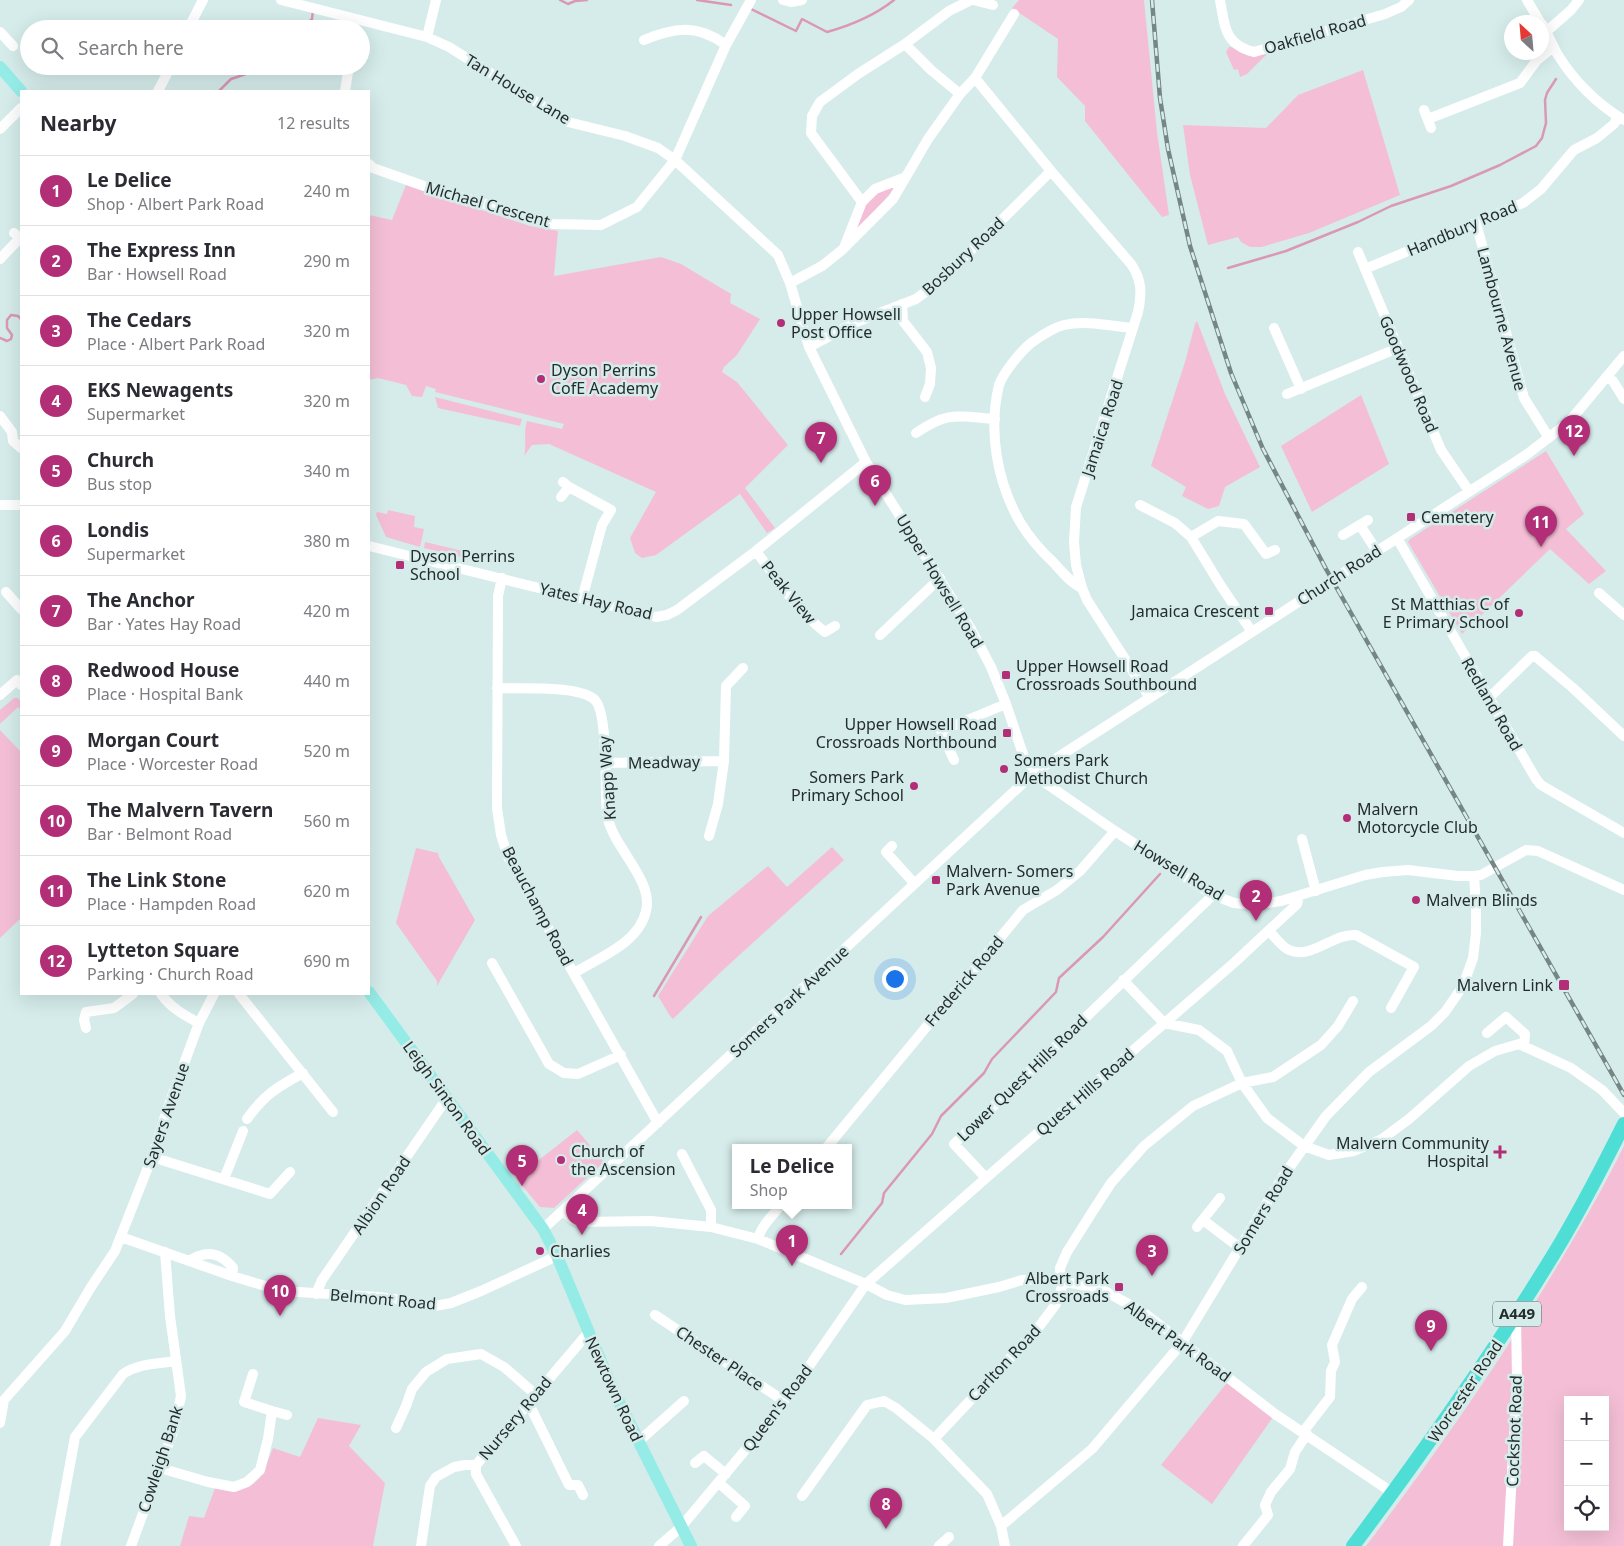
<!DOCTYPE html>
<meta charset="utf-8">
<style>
:root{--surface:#fff;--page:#f7f7f7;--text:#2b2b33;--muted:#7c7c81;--line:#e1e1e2;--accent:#b22f77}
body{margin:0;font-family:"Noto Sans",sans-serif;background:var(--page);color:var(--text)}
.controls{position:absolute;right:15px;bottom:15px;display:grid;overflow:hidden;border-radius:0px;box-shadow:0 5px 20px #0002}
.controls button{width:45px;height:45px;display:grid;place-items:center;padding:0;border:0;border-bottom:1px solid var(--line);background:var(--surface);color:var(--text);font:25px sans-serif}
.compass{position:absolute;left:1504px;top:15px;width:45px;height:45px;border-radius:50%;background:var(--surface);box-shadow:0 5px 20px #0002;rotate:334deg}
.you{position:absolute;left:894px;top:978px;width:18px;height:18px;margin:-12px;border:4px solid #fff;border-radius:50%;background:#1a73e8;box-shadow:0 0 0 8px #1a73e833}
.badge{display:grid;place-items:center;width:32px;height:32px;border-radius:50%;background:var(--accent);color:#fff;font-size:16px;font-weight:700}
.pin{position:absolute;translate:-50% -41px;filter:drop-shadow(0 1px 2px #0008)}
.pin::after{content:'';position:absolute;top:26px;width:18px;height:15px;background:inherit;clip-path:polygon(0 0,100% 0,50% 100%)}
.popup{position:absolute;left:732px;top:1144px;width:120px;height:65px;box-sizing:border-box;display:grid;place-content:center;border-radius:0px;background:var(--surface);filter:drop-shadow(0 1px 4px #0005);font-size:16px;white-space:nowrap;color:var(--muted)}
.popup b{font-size:19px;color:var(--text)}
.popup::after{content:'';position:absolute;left:50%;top:100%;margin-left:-10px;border:10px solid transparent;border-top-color:var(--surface)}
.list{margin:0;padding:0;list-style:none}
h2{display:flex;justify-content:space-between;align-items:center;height:65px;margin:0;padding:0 20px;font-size:21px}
h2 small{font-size:16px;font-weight:400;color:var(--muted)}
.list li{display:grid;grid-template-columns:32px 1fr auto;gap:15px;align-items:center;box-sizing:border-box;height:70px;padding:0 20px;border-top:1px solid var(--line)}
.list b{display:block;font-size:19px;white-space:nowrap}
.list p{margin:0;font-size:16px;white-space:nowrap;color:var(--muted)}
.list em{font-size:16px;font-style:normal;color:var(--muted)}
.icon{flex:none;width:28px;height:28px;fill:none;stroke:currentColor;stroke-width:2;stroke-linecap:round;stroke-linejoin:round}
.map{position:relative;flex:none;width:1624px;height:1546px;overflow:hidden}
.search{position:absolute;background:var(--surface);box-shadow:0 5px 20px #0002;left:20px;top:20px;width:350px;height:55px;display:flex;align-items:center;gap:12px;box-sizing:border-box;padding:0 18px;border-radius:28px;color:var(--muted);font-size:19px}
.panel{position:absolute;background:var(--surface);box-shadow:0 5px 20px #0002;left:20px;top:90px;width:350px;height:905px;border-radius:0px}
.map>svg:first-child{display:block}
</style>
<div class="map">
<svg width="1624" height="1546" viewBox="0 0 1624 1546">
<rect width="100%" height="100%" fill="#d5ecea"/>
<!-- green -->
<path fill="#f4bfd6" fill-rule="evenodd" d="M1019,0h125l13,132 12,83 -7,2 -77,-96v-15l-28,-29 1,-38 -46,-31z
M1229,47l41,4 -23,23 -7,3 -2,-8 -4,1 -8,-18z
M1363,70l37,125 -91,38 -47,14h-12l-9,-5 -3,-5 -30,8 -18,-70 -7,-50 83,3 32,-33z
M406,185l124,41 28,5 -4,45 107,-19 20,7 50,30 -1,9 30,16 -23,36 -13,12 -2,5 15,10 51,63 -43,43 30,40 -8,5 -27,-39 -84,61 -14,3 -7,-5 -5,-15 26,-46 -107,-48 -17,1 -8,11c3,-12 -1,-23 3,-35l35,8 2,-5 -129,-32 1,-3 -10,-3 -4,11 -10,-1 -6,-11 -28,-7 -9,2v-165l23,5z
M893,186l1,3 -37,42 -2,-3c10,-24 12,-31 38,-42z
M1197,321l28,73 35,73 -35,20 -6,19 -11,3 -26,-13 4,-9 -35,-21 34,-104 10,-38z
M1361,395l28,69 -77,48 -31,-66z
M435,397l87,22 -2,7 -82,-18z
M1546,451l38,63 -18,15 40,42 -17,13 -39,-35 -88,85 -54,-92 2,-3z
M388,510l27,6 -1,11 10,2 -4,18 -34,-10 -10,-22 1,-3 10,2z
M425,542l54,13 -1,6 -54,-13z
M14,698h4l3,4v8l-3,-3 -18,17v-14z
M0,730l21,22v166l-21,20z
M832,847l12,13 -122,111 -49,48 -3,-3 -12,-20 50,-80 60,-50 19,21z
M416,848l22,5 1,4 36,63 -38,66v-5l-41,-58z
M577,1130l27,32 -50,46 -14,-1 -24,-29z
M1624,1146v400h-258c71,-93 138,-190 198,-291 21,-36 42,-72 60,-109zM1568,1400h37v127h-37z
M1229,1380l44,37 -61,87 -51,-39z
M318,1418l43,7 -12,21 36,37 -12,63h-193l9,-30 15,2 11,-30c43,2 43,-2 58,-40l27,9z"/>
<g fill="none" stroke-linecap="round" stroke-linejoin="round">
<!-- stream -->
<path stroke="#da98b5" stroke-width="2.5" d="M560,0l8,4 7,-3 12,-1
M697,0l34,5
M751,9l45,22 6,-12 25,13c25,-7 47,-16 67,-32
M301,29l11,-10 1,-9
M219,91l12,-12 15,-5 5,-8
M1228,268l58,-17 72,-29 33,-16 60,-20 49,-21 36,-19 6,-8 4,-15 -1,-23 2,-7 9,-14
M0,338l7,3 4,-2 1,-4 -5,-7v-8l4,-5 7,1 3,3
M654,996l47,-79
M841,1254l41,-51 2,-10 48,-59 9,-18 43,-43 8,-14 64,-67 3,-14 44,-41 57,-63"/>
<!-- minor -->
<path stroke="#fff" stroke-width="10" d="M281,0l146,37 22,10 119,75 57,14 33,12 17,12 103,95 12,28 19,64 57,115 105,167 20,38 15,37 18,53 17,23 74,51 98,64 21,8 21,2 26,-4 84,-26 18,-3 25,-2 50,6h16l7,-1 45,-25 12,1 86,39
M783,0l8,2 11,-2
M973,0l20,5
M1220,0c5,27 4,44 34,52l131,-38 16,-7 8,-7
M1527,0l13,22
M1542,24c6,10 10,21 16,31 16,26 40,50 66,65
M188,29l15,-29
M0,32l13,14
M1546,32l25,-22 8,-10
M427,37l9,-37
M726,45l25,-45
M975,78l39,-64
M158,91l13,-25
M345,91l4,-25
M960,94l-29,-24 -26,-26 44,-33 22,-11
M1424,110l7,18
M1428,119l92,-36 17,-23 16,-13
M0,129l21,-21
M369,164l4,4 51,18 129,38 48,1 36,-18 38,-47 51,-115c-28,-21 -51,-18 -82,-5
M862,202l-51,-69 1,-17 8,-14 38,-28 47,-30
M1476,223l48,175 25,40
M845,245l17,-43 13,-13 31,-12
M1358,252l83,198 28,41
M0,259l20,-21 -6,-5
M1365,269l158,-66 18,-14 33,-39 23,-12 17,-14 4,-7
M790,283l32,-17 20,-16 51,-51 35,-60 32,-45 15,-16 76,93 80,93c11,16 11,29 7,48l-62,195 -2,35 2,23 6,23 5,12 63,98
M902,304l1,17 24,31 4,16 -1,16 -5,13
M1274,328l27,61
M809,347l45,-24 62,-24 24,-18 111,-110
M1606,377l7,4 11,18
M1287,394l111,-46
M0,416l12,16 1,9 8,7
M916,433c32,-22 41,-17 79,-14
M563,482l6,5 42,23 -9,15 -20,74
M561,497l8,-10
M0,505h21
M1140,505l35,18 16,14 30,49 31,46
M1360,525l16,25
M1343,535l25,-15
M1191,537l27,-16 26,3 22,30 9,-4
M1397,538l139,241 5,6 83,48
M369,546l287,71 11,-2 10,-5 79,-59 110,-89
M756,551c21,28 40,59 69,81l10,-6
M502,578l-4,18 -1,212 4,27 7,22 150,266
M1082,588c-11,-5 -20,-16 -28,-25 -13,-12 -25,-26 -34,-41 -23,-40 -32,-91 -21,-137 4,-12 22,-34 32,-42 10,-7 21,-15 33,-18 22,-5 47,1 68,3
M6,592l15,17
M1599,593l25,22
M880,635l60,-57
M497,688c23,1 80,-3 97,11 15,12 10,92 13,115 4,32 47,65 39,97 -7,32 -46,46 -72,62
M0,695l17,-15 4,5
M1489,698l43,-42h3l38,32 51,48
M954,760l-13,-29 65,-27
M605,763l119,-2 2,-75 17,-18
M709,836l9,-32 6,-43
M1302,839l14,52
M892,846l-6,6 28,31
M1269,931c6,6 13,16 20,19 23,10 44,-17 67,-15l58,32 -23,41
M492,963l57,101 15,9 14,1 43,-19
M1123,980l41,43 35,7 28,21 15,32 25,35 37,28 25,9 25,-4 28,-12 27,-20 60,-53 26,-15 24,-7 52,24 31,22 22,23
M161,994c10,14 23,21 38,29
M239,994l94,118
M86,1028l-2,-8 2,-8 28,-4 19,-14
M1487,1033l19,-16 19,17 -1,12
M247,1119c17,-24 30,-32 56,-46
M827,1147l196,-237 34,-20 23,-19 35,-40
M682,1154l29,56v17
M152,1157l118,37 20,-22
M986,1178l-32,-34 259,-249
M224,1179l19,-48
M563,1211l9,8 7,3 72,-1 60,6 47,12 108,45 21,11 18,5 41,-2 53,-11 23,-7 26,-1 51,9 44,24 132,102 118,79
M1203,1220l37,28
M1197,1227l23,-29
M543,1229l492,-457 491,-317 43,-33 55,-66
M121,1237l111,39 50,15 96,6 26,3 12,4 19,2 16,-3 30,-12 76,-35
M758,1239c3,-13 15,-24 23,-34
M189,1261c17,-11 31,-9 44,7l-1,8
M1060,1280v-12l7,-16 24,-38 20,-31 33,-37 49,-40 49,-23 31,-6 48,-32 17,-19 15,-25
M316,1294l6,-14 125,-182
M655,1315l129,86
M253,1374l-9,28 28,9
M528,1402l41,83h9l5,10
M0,1423l4,-23 61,-69 26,-44 24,-36 37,-94 15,-47 32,-87 15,-29
M396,1428l10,-22 6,-17 14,-17 21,-13 34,-5 23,13 31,27
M1303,1432l27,-35 1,-26 4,-9 -3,-17 20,-46 10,-12
M934,1439l104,-111 18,-24 8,-23
M638,1442l46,-41
M695,1463l9,-7 22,18
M160,1468l48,14 26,5 13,-5 13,-12 8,-31 4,-28 15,4
M719,1483l26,23 -9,11
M802,1496l65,-91 17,-4 12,7 38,31 53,55 14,32 4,20
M1001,1526l91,-77 90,-106 100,-165 44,-62 43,-44 62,-46 14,-14 18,-26 10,-28 3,-25v-28l-2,-29
M55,1546l20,-109 48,-63c16,-11 35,-10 53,-13
M131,1546l43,-117 7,-33 -11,-80 -5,-64
M421,1546l9,-60 6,-9 18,-10 11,-2h11
M516,1546l-40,-72v-9l112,-132
M659,1546l22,-19 76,-91 37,-48 72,-104 120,-106 249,-216 62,-58 2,-8
M939,1546l10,-9
M1243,1546l25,-31 -3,-10 6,-13 19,-23 5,-17 12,-18
M1508,1546l9,-166 -1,-65"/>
<!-- major -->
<path stroke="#95ebe6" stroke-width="12" d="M0,67l21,24
M369,992l174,237 14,27 56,134 78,156"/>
<!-- highway -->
<path stroke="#4fded6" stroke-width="14" d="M1353,1546c74,-99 145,-199 208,-304 23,-39 43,-78 63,-118"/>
<!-- rail casing -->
<g stroke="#768684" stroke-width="4.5">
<path id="rail" d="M1152,0l8,98 8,51 22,97 41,127 32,76 63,120 298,526"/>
</g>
<!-- rail -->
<use href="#rail" stroke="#d5ecea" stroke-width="2.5" stroke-dasharray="8" stroke-linecap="butt"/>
</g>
<!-- markers -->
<g fill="#b22f77" stroke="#d5ecea" stroke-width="2">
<circle cx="781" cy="323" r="5"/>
<circle cx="541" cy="379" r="5"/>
<rect x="1406" y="512" width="10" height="10" rx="2.5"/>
<rect x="395" y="560" width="10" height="10" rx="2.5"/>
<rect x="1264" y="606" width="10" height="10" rx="2.5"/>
<circle cx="1519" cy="613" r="5"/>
<rect x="1001" y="670" width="10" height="10" rx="2.5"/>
<rect x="1002" y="728" width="10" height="10" rx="2.5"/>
<circle cx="1004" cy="769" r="5"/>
<circle cx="914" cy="786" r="5"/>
<circle cx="1347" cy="818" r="5"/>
<rect x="931" y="875" width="10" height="10" rx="2.5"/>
<circle cx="1416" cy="900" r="5"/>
<rect x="1558" y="979" width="12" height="12" rx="2.5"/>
<path d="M1497.5 1144.5h5v5h5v5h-5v5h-5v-5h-5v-5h5z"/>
<circle cx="561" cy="1160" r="5"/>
<circle cx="540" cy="1251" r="5"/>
<rect x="1114" y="1282" width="10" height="10" rx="2.5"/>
</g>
<g text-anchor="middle" stroke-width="5" stroke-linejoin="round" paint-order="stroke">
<!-- shield labels -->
<rect fill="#d5ecea" stroke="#596665" stroke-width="1" x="1493" y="1301.5" width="48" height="25" rx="4"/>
<g font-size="15" font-weight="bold" fill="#242d2c">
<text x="1517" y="1319">A449</text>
</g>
<!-- street labels -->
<g font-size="16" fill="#242d2c" stroke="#d5ecea">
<text transform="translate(1315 34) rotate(-16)" y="6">Oakfield Road</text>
<text transform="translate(518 89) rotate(31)" y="6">Tan House Lane</text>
<text transform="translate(488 204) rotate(16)" y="6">Michael Crescent</text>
<text transform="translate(1462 228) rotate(-23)" y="6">Handbury Road</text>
<text transform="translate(963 256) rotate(-43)" y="6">Bosbury Road</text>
<text transform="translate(1502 319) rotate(75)" y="6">Lambourne Avenue</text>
<text transform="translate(1409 374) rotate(67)" y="6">Goodwood Road</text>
<text transform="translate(1102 428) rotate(-72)" y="6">Jamaica Road</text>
<text transform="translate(1339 575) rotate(-33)" y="6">Church Road</text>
<text transform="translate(940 581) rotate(59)" y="6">Upper Howsell Road</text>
<text transform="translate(789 592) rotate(51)" y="6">Peak View</text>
<text transform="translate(596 601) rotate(13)" y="6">Yates Hay Road</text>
<text transform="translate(1492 704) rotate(60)" y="6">Redland Road</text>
<text transform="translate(664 762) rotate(-1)" y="6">Meadway</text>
<text transform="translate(607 778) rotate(-94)" y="6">Knapp Way</text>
<text transform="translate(1179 870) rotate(31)" y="6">Howsell Road</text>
<text transform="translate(538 906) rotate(62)" y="6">Beauchamp Road</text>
<text transform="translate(964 981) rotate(-50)" y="6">Frederick Road</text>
<text transform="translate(789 1001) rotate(-43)" y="6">Somers Park Avenue</text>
<text transform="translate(1022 1078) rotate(-44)" y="6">Lower Quest Hills Road</text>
<text transform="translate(1085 1092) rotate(-41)" y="6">Quest Hills Road</text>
<text transform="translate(447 1098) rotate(54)" y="6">Leigh Sinton Road</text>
<text transform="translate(166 1115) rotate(-71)" y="6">Sayers Avenue</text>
<text transform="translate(381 1195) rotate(-56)" y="6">Albion Road</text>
<text transform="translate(1263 1210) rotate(-59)" y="6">Somers Road</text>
<text transform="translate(383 1299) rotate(5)" y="6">Belmont Road</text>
<text transform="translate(1178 1341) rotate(36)" y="6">Albert Park Road</text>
<text transform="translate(720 1358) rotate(34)" y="6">Chester Place</text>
<text transform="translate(1004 1363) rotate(-47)" y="6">Carlton Road</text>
<text transform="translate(614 1389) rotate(65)" y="6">Newtown Road</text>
<text transform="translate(1465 1391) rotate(-56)" y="6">Worcester Road</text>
<text transform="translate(777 1408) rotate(-53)" y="6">Queen's Road</text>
<text transform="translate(515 1418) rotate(-50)" y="6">Nursery Road</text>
<text transform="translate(1514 1431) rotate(-88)" y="6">Cockshot Road</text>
<text transform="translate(160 1459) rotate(-72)" y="6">Cowleigh Bank</text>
</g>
<!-- poi labels -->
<g font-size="16" fill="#242d2c" stroke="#d5ecea" text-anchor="start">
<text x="791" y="320">Upper Howsell<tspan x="791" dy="18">Post Office</tspan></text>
<text x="551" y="376">Dyson Perrins<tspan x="551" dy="18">CofE Academy</tspan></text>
<text x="1421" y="523">Cemetery</text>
<text x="410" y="562">Dyson Perrins<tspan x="410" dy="18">School</tspan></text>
<text x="1509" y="610" text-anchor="end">St Matthias C of<tspan x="1509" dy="18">E Primary School</tspan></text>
<text x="1259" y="617" text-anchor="end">Jamaica Crescent</text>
<text x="1016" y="672">Upper Howsell Road<tspan x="1016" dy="18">Crossroads Southbound</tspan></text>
<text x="997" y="730" text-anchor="end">Upper Howsell Road<tspan x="997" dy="18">Crossroads Northbound</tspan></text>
<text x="1014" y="766">Somers Park<tspan x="1014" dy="18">Methodist Church</tspan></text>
<text x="904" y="783" text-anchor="end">Somers Park<tspan x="904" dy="18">Primary School</tspan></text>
<text x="1357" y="815">Malvern<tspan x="1357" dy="18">Motorcycle Club</tspan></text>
<text x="946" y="877">Malvern- Somers<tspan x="946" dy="18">Park Avenue</tspan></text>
<text x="1426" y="906">Malvern Blinds</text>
<text x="1553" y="991" text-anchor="end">Malvern Link</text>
<text x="1489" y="1149" text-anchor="end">Malvern Community<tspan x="1489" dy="18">Hospital</tspan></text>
<text x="571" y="1157">Church of<tspan x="571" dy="18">the Ascension</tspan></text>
<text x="550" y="1257">Charlies</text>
<text x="1109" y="1284" text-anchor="end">Albert Park<tspan x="1109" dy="18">Crossroads</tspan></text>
</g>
</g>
</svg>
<div class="controls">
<button>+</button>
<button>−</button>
<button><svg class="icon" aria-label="locate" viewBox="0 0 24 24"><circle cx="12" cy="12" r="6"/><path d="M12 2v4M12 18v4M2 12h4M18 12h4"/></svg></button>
</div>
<svg class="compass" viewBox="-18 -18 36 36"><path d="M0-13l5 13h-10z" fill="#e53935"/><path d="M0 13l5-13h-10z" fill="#7c7c81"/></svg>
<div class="you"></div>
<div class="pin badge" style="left:792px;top:1266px">1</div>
<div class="popup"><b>Le Delice</b>Shop</div>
<div class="pin badge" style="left:1256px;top:921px">2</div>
<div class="pin badge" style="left:1152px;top:1276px">3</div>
<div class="pin badge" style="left:582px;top:1235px">4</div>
<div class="pin badge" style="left:522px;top:1186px">5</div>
<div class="pin badge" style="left:875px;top:506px">6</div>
<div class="pin badge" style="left:821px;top:463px">7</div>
<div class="pin badge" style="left:886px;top:1529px">8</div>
<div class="pin badge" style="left:1431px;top:1351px">9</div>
<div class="pin badge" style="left:280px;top:1316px">10</div>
<div class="pin badge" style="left:1541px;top:547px">11</div>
<div class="pin badge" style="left:1574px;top:456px">12</div>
<div class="search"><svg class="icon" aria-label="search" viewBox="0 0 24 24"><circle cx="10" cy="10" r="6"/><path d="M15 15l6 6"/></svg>Search here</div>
<section class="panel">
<h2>Nearby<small>12 results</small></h2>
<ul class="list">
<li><span class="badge">1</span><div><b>Le Delice</b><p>Shop · Albert Park Road</p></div><em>240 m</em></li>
<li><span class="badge">2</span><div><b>The Express Inn</b><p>Bar · Howsell Road</p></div><em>290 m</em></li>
<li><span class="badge">3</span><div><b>The Cedars</b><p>Place · Albert Park Road</p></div><em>320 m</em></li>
<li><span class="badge">4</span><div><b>EKS Newagents</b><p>Supermarket</p></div><em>320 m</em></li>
<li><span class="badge">5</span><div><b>Church</b><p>Bus stop</p></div><em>340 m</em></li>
<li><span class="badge">6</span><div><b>Londis</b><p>Supermarket</p></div><em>380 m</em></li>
<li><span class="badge">7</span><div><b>The Anchor</b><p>Bar · Yates Hay Road</p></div><em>420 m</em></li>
<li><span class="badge">8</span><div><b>Redwood House</b><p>Place · Hospital Bank</p></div><em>440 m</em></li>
<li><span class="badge">9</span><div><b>Morgan Court</b><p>Place · Worcester Road</p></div><em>520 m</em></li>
<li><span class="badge">10</span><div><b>The Malvern Tavern</b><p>Bar · Belmont Road</p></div><em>560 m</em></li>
<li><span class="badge">11</span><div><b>The Link Stone</b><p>Place · Hampden Road</p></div><em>620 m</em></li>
<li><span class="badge">12</span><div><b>Lytteton Square</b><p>Parking · Church Road</p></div><em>690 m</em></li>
</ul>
</section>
</div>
